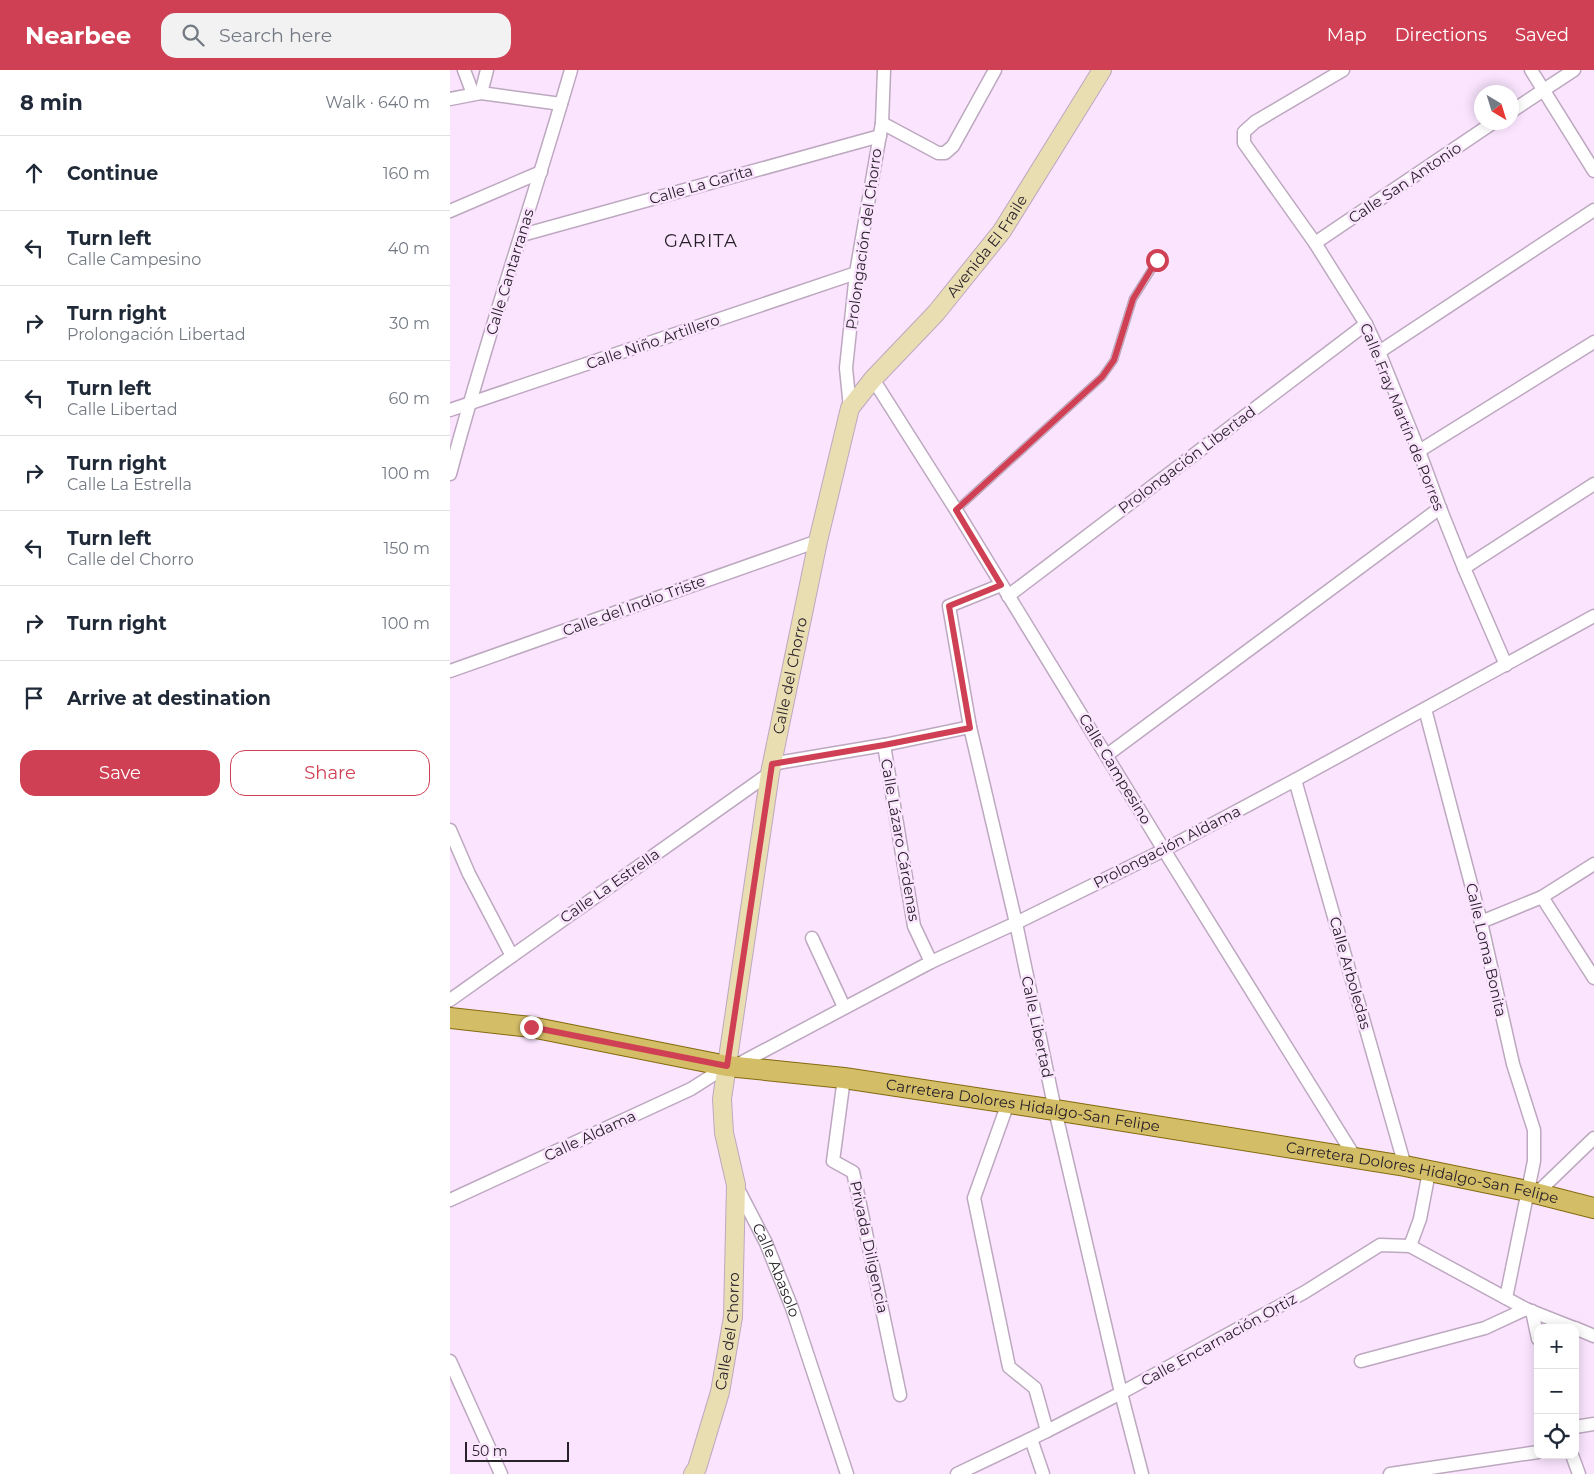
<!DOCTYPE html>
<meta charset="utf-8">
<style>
:root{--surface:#fff;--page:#f2f2f3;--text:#1f2937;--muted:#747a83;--line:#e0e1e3;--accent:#d04054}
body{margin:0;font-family:Montserrat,sans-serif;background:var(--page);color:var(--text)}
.controls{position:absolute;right:15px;bottom:15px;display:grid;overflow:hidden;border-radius:10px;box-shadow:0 2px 12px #0003}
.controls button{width:45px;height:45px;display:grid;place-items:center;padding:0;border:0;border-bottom:1px solid var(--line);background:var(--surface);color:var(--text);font:25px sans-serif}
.compass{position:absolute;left:1024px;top:15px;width:45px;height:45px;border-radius:50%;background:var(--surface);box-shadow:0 2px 12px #0003;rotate:142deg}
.scale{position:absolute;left:15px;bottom:12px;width:104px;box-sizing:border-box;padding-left:5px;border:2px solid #29212a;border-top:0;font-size:14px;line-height:18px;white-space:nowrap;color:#29212a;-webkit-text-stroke:4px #fae4fe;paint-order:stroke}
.stop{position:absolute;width:15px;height:15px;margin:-11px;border:4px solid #d04054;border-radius:50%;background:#fff}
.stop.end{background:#d04054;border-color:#fff;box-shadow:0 1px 5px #0008}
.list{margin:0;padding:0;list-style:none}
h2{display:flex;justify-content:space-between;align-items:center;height:65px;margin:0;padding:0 20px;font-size:21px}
h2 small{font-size:16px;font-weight:400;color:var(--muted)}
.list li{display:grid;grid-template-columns:32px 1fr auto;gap:15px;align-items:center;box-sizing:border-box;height:75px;padding:0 20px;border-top:1px solid var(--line)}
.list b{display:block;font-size:19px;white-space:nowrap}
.list p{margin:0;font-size:16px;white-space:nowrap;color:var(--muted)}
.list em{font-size:16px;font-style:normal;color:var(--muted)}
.actions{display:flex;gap:10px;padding:15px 20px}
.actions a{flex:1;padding:11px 0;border:1px solid var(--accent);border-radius:15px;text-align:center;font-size:18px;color:var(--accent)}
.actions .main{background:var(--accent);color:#fff}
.icon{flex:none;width:28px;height:28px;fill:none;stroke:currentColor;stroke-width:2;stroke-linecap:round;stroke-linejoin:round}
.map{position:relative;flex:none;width:1144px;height:1404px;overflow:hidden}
header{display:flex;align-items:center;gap:30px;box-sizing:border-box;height:70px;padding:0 25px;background:var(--accent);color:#fff}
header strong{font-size:24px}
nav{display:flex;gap:28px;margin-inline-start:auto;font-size:18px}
.search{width:350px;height:45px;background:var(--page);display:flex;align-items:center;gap:12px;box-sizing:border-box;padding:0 18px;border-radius:15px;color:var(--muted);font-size:19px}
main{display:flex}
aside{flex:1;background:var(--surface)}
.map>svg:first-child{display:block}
</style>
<header>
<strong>Nearbee</strong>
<div class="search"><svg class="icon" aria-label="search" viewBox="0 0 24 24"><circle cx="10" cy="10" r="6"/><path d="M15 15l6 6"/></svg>Search here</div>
<nav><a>Map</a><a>Directions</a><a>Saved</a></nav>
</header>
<main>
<aside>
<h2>8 min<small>Walk · 640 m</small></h2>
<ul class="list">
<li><svg class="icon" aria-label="ahead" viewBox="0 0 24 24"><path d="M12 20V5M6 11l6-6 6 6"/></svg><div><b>Continue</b></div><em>160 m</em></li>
<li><svg class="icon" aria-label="left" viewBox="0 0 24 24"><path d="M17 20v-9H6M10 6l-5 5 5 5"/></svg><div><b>Turn left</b><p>Calle Campesino</p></div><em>40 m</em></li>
<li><svg class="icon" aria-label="right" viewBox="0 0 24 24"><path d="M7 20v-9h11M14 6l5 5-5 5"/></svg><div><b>Turn right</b><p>Prolongación Libertad</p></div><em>30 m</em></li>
<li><svg class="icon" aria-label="left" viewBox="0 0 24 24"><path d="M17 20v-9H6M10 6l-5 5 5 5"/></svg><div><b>Turn left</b><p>Calle Libertad</p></div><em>60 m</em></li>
<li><svg class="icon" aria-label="right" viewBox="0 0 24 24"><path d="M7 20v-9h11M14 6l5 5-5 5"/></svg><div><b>Turn right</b><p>Calle La Estrella</p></div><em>100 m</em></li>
<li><svg class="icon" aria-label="left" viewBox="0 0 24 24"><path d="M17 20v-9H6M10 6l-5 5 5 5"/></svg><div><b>Turn left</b><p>Calle del Chorro</p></div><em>150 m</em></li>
<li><svg class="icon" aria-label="right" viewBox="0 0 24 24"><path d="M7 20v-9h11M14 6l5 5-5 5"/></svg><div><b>Turn right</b></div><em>100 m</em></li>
<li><svg class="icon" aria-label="arrive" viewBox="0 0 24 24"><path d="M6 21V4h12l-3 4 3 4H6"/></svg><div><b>Arrive at destination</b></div></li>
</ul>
<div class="actions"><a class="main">Save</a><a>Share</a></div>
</aside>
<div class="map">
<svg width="1144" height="1404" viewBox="0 0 1144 1404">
<rect width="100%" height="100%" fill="#fae4fe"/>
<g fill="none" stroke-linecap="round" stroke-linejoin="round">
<!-- lane casing -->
<g stroke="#bda8c0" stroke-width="9">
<path id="lane" d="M506,440l146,-133 12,-17 19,-61 24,-38"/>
</g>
<!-- street casing -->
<g stroke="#bda8c0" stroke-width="15">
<g id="street">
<path d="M14,0l9,24"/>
<path d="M893,0l-88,52 -11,10v11l71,100 51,81 13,28 40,99 21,57 24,60 42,97"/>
<path d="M1081,0l63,101"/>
<path d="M31,23l6,-23"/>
<path d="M0,29l31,-6 80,11"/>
<path d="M1062,41l62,-41"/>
<path d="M432,53l56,30h7l8,-7 42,-76"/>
<path d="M0,141l91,-39"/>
<path d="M72,165l358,-99"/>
<path d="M865,173l179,-121"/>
<path d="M929,282l215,-142"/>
<path d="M423,309l83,131 208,340 192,309"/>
<path d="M400,338l-4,-40 10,-95 26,-150 2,-53"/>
<path d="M0,340l406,-137"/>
<path d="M969,381l175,-109"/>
<path d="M0,404c36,-136 82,-269 121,-404"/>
<path d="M1014,498l130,-84"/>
<path d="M551,515l-52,21 21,121 46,196 39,187 66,283 21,81"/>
<path d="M558,526l358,-272"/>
<path d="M0,601l368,-130"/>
<path d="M975,639l56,213 32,142 21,66v31l-28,137"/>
<path d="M434,675l30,181 17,36"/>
<path d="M657,685l333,-247"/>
<path d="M321,694l113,-19 86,-18"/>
<path d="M845,710l110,386"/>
<path d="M0,760l19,44 43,82"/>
<path d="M1092,827l52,81"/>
<path d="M1031,852l61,-25 52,-33"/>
<path d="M362,868l32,69"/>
<path d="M0,930l320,-227"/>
<path d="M285,996l196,-104 85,-39 148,-73 131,-70 299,-164"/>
<path d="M394,1008l-11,83 20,11 4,18 43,205"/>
<path d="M558,1033l-34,95 35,169 26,21 12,43"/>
<path id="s1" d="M287,1117l29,56 26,65 55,166"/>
<path d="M1086,1124l58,-56"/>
<path d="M0,1130l241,-111 36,-23"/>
<path d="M960,1176l10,-27 9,-47"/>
<path d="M1082,1241l6,28"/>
<path d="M1125,1258l19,8"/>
<path d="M0,1291l51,113"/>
<path d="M911,1291l124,-33 41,-19"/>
<path d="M1125,1357l19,-3"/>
<path d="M581,1369l12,35"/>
<path d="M1122,1385l7,19"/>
<path d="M507,1404l90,-43 74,-38 184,-101 75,-47 30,1 116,63 48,19"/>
<path d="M940,1404l148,-22"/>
</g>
</g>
<!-- secondary casing -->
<g stroke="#bda8c0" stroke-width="20">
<g id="secondary">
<path id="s2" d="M243,1404l4,-6 23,-76 13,-75 3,-132 -12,-52 -2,-34 48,-326 48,-232 32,-133 23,-29 63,-66 66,-82 100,-161"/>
</g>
</g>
<!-- primary casing -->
<g stroke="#846a0f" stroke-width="22">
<g id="primary">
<path id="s3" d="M0,948l81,9 196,39 117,12 211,32 350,56 122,25 67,17"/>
</g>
</g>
<!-- lane -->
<use href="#lane" stroke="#fff" stroke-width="6"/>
<!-- street -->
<use href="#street" stroke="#fff" stroke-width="12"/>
<!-- secondary -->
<use href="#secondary" stroke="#e9deb2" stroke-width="18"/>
<!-- primary -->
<use href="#primary" stroke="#d3bd66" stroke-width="20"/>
</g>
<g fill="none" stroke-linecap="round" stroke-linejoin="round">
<!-- route -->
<path stroke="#d04054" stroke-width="6" d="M81,957l196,39 45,-302 112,-19 86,-17 -21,-122 52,-21 -45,-75 146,-133 12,-17 19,-61 24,-39"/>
</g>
<g text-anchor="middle" stroke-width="5" stroke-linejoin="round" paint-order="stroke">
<!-- street labels -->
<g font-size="15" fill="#29212a" stroke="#fae4fe">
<text transform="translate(955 113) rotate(-34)" y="5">Calle San Antonio</text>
<text transform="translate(251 115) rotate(-16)" y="5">Calle La Garita</text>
<text transform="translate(414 169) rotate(-82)" y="5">Prolongación del Chorro</text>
<text dy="5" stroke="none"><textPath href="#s2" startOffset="1298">Avenida El Fraile</textPath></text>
<text transform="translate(60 202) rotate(-73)" y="5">Calle Cantarranas</text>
<text transform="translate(203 272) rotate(-19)" y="5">Calle Niño Artillero</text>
<text transform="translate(952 347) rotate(68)" y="5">Calle Fray Martín de Porres</text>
<text transform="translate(737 390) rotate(-37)" y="5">Prolongación Libertad</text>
<text transform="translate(184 536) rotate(-20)" y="5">Calle del Indio Triste</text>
<text dy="5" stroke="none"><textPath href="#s2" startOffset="811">Calle del Chorro</textPath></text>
<text transform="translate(665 699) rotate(59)" y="5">Calle Campesino</text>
<text transform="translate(450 770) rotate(80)" y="5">Calle Lázaro Cárdenas</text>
<text transform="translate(717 777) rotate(-27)" y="5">Prolongación Aldama</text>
<text transform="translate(160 816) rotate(-35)" y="5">Calle La Estrella</text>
<text transform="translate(1036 880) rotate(77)" y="5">Calle Loma Bonita</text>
<text transform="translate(900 903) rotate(74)" y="5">Calle Arboledas</text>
<text transform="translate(587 957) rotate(78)" y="5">Calle Libertad</text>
<text dy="5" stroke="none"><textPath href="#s3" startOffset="580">Carretera Dolores Hidalgo-San Felipe</textPath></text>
<text transform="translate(140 1066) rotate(-25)" y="5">Calle Aldama</text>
<text dy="5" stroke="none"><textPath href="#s3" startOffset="985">Carretera Dolores Hidalgo-San Felipe</textPath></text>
<text transform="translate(419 1177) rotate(78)" y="5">Privada Diligencia</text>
<text dy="5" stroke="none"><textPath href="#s1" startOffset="92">Calle Abasolo</textPath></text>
<text dy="5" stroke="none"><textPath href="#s2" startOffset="148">Calle del Chorro</textPath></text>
<text transform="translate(769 1270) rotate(-29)" y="5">Calle Encarnación Ortiz</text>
</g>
<!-- quarter labels -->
<g font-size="18" letter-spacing="1" fill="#29212a" stroke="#fae4fe">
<text x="251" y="177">GARITA</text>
</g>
</g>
</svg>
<div class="controls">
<button>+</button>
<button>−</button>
<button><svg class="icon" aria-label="locate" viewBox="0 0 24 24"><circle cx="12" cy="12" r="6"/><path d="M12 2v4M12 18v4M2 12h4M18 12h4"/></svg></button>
</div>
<svg class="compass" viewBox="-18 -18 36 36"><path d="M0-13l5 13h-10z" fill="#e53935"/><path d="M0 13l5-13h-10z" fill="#747a83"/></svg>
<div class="scale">50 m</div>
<div class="stop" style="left:707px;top:190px"></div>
<div class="stop end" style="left:81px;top:957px"></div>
</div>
</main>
